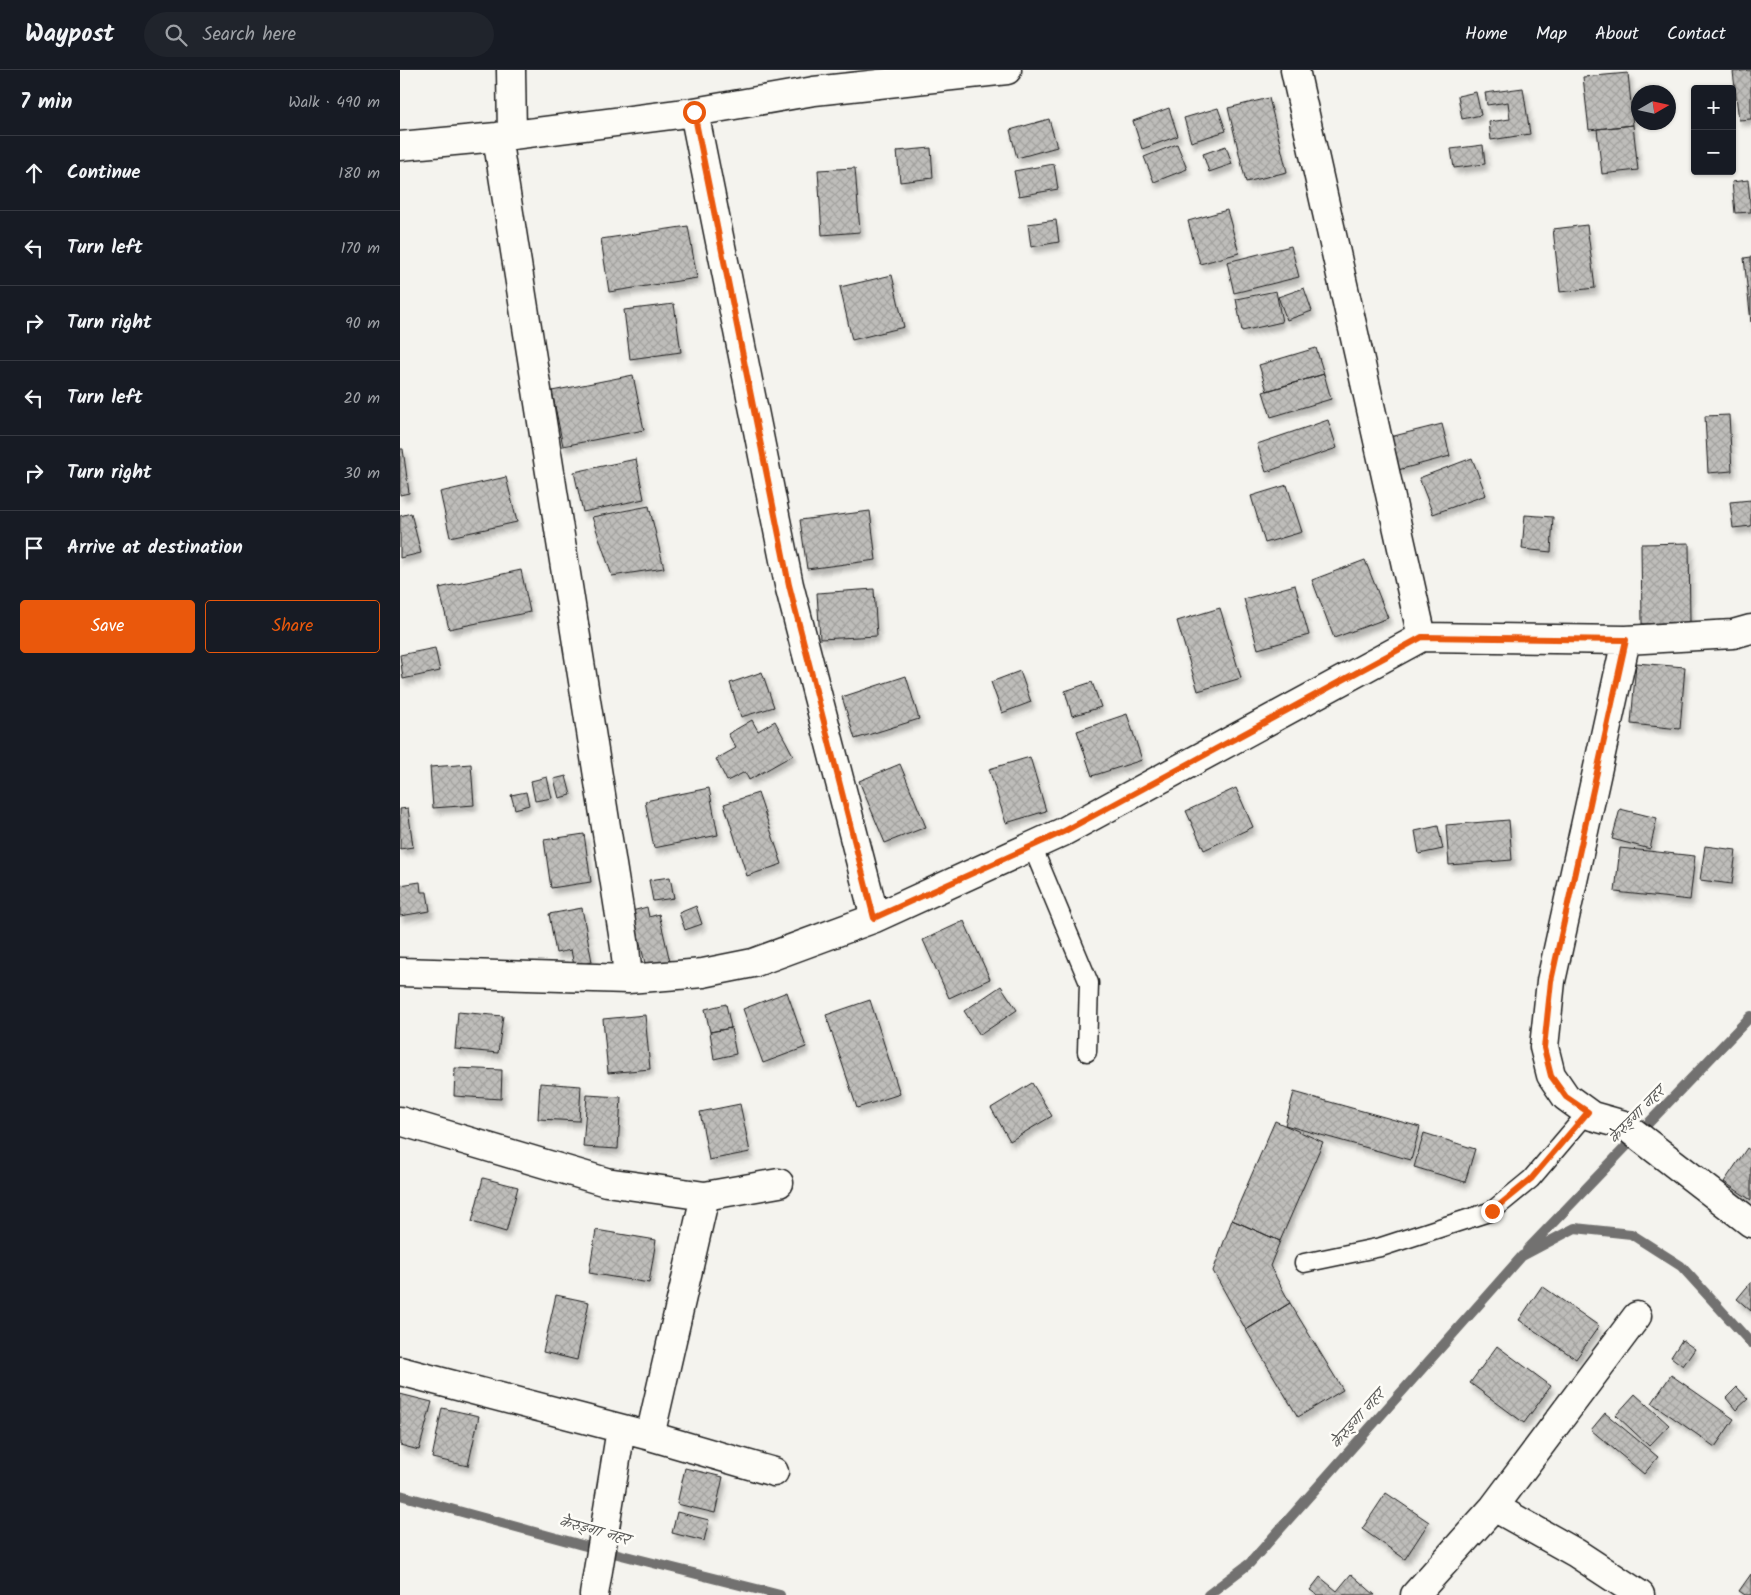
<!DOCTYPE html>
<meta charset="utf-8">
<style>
:root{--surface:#171b24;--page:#20242c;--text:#f1f3f6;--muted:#9ea1a6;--line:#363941;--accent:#ea580c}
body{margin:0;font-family:Kalam,"Playpen Sans Deva",sans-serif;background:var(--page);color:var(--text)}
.controls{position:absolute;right:15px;top:15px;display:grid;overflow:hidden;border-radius:5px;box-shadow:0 1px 4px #0004}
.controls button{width:45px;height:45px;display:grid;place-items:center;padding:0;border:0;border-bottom:1px solid var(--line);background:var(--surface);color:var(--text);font:25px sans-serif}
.compass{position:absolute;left:1231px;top:15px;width:45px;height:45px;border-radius:50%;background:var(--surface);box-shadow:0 1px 4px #0004;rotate:81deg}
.stop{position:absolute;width:15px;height:15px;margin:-11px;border:4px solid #ea580c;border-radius:50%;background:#fff}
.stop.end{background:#ea580c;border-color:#fff;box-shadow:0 1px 5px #0008}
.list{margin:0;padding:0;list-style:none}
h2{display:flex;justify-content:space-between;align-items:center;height:65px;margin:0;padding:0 20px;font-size:21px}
h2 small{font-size:16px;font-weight:400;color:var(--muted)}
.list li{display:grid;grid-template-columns:32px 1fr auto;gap:15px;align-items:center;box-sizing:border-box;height:75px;padding:0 20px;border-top:1px solid var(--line)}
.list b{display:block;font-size:19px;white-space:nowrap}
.list em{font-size:16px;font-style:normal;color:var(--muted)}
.actions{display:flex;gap:10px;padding:15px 20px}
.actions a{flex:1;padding:11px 0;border:1px solid var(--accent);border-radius:5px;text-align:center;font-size:18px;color:var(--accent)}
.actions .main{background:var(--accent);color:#fff}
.icon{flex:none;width:28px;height:28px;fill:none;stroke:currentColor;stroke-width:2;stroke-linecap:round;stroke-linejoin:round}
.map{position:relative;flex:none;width:1351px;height:1525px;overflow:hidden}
header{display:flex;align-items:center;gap:30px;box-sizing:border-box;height:70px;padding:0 25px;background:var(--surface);border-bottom:1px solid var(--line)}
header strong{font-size:24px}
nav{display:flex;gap:28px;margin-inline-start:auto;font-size:18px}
.search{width:350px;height:45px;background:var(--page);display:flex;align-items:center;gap:12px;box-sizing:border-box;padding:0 18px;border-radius:28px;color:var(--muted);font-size:19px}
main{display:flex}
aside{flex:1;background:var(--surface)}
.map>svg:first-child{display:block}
</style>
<header>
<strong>Waypost</strong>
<div class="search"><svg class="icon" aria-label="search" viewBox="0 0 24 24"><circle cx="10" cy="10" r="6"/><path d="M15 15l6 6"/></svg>Search here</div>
<nav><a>Home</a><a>Map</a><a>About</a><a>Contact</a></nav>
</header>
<main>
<aside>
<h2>7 min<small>Walk · 490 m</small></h2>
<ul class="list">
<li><svg class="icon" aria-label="ahead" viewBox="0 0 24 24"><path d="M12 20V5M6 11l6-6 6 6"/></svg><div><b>Continue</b></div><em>180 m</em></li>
<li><svg class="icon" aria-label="left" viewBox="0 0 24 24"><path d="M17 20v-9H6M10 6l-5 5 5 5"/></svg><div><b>Turn left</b></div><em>170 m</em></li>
<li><svg class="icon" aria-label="right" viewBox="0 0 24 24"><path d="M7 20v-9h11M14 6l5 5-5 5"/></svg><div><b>Turn right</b></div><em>90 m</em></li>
<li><svg class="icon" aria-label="left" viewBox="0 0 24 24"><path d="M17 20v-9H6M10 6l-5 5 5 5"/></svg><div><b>Turn left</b></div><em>20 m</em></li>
<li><svg class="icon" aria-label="right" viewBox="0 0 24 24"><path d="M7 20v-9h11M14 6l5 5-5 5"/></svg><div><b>Turn right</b></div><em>30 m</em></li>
<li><svg class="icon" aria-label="arrive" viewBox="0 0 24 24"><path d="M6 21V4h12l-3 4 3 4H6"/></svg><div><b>Arrive at destination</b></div></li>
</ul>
<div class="actions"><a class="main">Save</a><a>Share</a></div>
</aside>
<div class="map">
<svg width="1351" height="1525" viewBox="0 0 1351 1525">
<defs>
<pattern id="building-cross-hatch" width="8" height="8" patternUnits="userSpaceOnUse" patternTransform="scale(1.25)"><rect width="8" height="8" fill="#bebdba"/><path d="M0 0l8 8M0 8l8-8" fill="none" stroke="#a3a29f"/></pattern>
<filter id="shadow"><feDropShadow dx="3" dy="5.5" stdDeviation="2.5" flood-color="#0004"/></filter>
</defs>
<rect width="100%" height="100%" fill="#f4f3ee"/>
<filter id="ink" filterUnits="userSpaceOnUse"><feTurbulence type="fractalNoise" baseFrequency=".02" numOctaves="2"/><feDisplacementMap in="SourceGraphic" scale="10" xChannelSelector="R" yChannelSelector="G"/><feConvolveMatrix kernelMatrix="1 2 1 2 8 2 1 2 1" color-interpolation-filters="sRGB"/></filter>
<g filter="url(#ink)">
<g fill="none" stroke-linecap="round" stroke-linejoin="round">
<!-- stream -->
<path stroke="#72716f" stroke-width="10" d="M1127,1180l224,-234
M0,1425l182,50 198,50
M808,1525l42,-32 272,-307 53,-28 56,6 50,32 70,77"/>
</g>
<!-- building -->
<path fill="url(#building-cross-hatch)" stroke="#1c1c1c" filter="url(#shadow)" d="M1351,0v49l-12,1 -6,-48z
M1228,3l5,52 -44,5 -6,-53z
M1123,18l7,46 -39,6 -2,-18 21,-3 -2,-17 -21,3 -2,-12z
M1076,22l5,23 -19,4 -4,-23z
M869,28l18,74 -41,10 -18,-74z
M769,38l9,28 -36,13 -9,-28z
M818,38l8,23 -35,11 -7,-24z
M649,49l8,28 -40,11 -7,-28z
M1233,55l5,45 -36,4 -5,-45z
M777,74l10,25 -33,13 -10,-25z
M1083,75l2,19 -31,4 -3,-19z
M826,76l6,18 -23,8 -6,-18z
M531,78l2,30 -33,4 -3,-31z
M654,94l4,25 -39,7 -5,-25z
M455,98l5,64 -38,3 -4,-65z
M1348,110l3,32 -16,1 -3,-31z
M827,140l12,43 -39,11 -12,-43z
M656,150l3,22 -28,5 -3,-23z
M1187,155l8,63 -35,4 -7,-63z
M288,156l9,52 -88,14 -8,-53z
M891,176l8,31 -65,16 -7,-31z
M1351,187v65l-7,-64z
M492,205l12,52 -52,13 -12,-53z
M904,218l8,23 -25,9 -9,-23z
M876,221l6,31 -40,9 -6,-32z
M274,234l7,48 -51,7 -6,-49z
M916,278l8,26 -57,17 -8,-26z
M924,304l7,25 -60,18 -8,-25z
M233,305l11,55 -81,16 -11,-55z
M1329,345l3,56 -24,2 -3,-57z
M928,350l9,28 -71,24 -9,-28z
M1042,354l8,32 -52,14 -8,-33z
M0,379h3l6,44 -9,2z
M1072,388l14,37 -53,19 -14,-36z
M236,389l8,40 -61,13 -9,-40z
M106,407l11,45 -67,15 -10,-45z
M887,415l15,47 -37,11 -14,-47z
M1351,430v26l-18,2 -3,-26z
M249,436l15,62 -52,8 -20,-59z
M470,441l6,49 -69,9 -7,-49z
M11,443l10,40 -21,5v-42z
M1125,445l28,2 -2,35 -29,-3z
M1289,473l1,79 -48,2 -1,-80z
M965,490l23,58 -54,20 -22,-58z
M121,500l9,42 -81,17 -10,-41z
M895,515l14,50 -51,14 -14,-50z
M474,519l3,47 -57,3 -3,-46z
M820,538l21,70 -43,13 -21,-70z
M35,578l5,23 -37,8 -3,-24z
M1236,593l49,4 -5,62 -49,-5z
M620,601l11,31 -29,11 -11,-31z
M362,602l12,35 -33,10 -11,-34z
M506,606l13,43 -64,20 -13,-42z
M692,612l9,25 -29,9 -7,-25z
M727,644l15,46 -50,16 -15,-45z
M352,650l6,11 17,-10 18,34 -44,25 -4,-8 -18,9 -11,-22 20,-11 -8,-14z
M630,687l16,54 -40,12 -17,-54z
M71,694l3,41 -41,3 -3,-41z
M500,694l26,63 -41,16 -26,-62z
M166,706l5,19 -12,3 -5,-19z
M147,707l5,21 -17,3 -4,-20z
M309,718l9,47 -64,13 -9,-47z
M836,718l17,39 -49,23 -18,-39z
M126,722l3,13 -14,4 -4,-14z
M358,723l24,71 -35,12 -23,-72z
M8,738l5,39 -13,2v-40z
M1220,739l37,9 -7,31 -38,-10z
M1109,750l3,40 -63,5 -3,-40z
M1038,756l5,23 -24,5 -4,-23z
M184,764l7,48 -40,6 -7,-48z
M1305,776l31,4 -4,34 -32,-4z
M1220,778l75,8 -5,44 -75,-8z
M270,807l4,21 -21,3 -4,-21z
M20,812l1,10h6l3,19 -30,5v-31z
M296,836l6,18 -17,6 -6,-17z
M247,837l2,10 10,-3 11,48 -24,5 -14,-56z
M182,838l10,54 -18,4 -3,-16 -15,3 -7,-39z
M564,851l26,58 -41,19 -26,-58z
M601,916l16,24 -37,25 -16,-24z
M387,922l19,55 -43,16 -20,-54z
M470,930l30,94 -43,14 -31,-93z
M326,934l5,24 -21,4 -5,-23z
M58,942l45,4 -5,37 -43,-4z
M245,945l5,54 -42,4 -5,-54z
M331,958l5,26 -22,5 -4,-27z
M55,998l47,2 -1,29 -47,-3z
M140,1013l41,3 -2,35 -41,-2z
M632,1013l20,33 -42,25 -19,-33z
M894,1022l126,35 -9,33 -126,-35z
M187,1025l34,2 -3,52 -35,-2z
M340,1034l10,48 -41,8 -9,-48z
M875,1051l48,21 -43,99 -48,-21z
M1024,1063l51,16 -10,33 -51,-15z
M1347,1078l4,3v49l-27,-18z
M83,1108l35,9 -12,45 -34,-10z
M832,1150l48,21 -10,25 20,37 -44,27 -33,-59z
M196,1160l60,10 -7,43 -60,-10z
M1351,1212v29l-14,-12z
M1142,1216l57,40 -23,33 -57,-39z
M156,1225l33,7 -12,58 -34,-8z
M890,1233l53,87 -45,27 -52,-87z
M1282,1270l13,9 -12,17 -12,-9z
M1097,1276l54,40 -27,37 -54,-40z
M1271,1305l63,44 -19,28 -63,-44z
M1337,1317l11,12 -12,11 -10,-12z
M0,1324l32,8 -13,48 -19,-5z
M1235,1324l34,31 -20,21 -33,-31z
M42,1338l37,8 -11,50 -36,-8z
M1205,1343l53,44 -14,17 -53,-44z
M285,1398l38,9 -8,36 -38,-9z
M986,1423l43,29 -24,37 -43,-30z
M277,1442l32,8 -5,21 -32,-8z
M951,1504l24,21h-58l-7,-5 10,-13 17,14z
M1351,1504v21h-6l-6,-4z"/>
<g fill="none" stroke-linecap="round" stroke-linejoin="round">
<!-- lane casing -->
<g stroke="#1c1c1c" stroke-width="21">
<path id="lane" d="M632,776l57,137 -2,69
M904,1193l77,-16 111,-36 39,-32 57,-67"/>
</g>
<!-- street casing -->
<g stroke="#1c1c1c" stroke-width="31">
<path id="street" d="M111,0l1,65
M895,0l127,567
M294,42l95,473 86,333
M97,67l128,810 3,32
M0,76l97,-9 197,-25 120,-21 193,-21
M1226,570l-75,341 -7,66 7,28 15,22 26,19 32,9 127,98
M0,902l228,7 75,-6 50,-10 122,-45 188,-86 359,-195 204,3 107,-6 18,-5
M0,1051l206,61 99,14 74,-13
M0,1301l250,65 124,36
M250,1366l55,-240
M1094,1437l143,-191
M194,1525l27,-166
M1015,1525l79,-88 82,46 64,42"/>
</g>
<!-- lane -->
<use href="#lane" stroke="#fdfcf7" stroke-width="18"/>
<!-- street -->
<use href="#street" stroke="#fdfcf7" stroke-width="28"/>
</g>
</g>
<g fill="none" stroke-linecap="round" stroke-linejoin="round" filter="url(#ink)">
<!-- route -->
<path stroke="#ea580c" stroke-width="6" d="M294,42l95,473 85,333 189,-86 359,-195 204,3 -75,341 -7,67 7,28 15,21 22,15 -57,67 -39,32"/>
</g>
<g text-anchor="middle" stroke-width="5" stroke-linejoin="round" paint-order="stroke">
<!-- water labels -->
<g font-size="15" font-style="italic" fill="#5c5c5a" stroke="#fdfcf7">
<text transform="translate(1236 1045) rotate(-46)" y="5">केेरुङ्गा नहर</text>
<text transform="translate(957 1349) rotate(-49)" y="5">केेरुङ्गा नहर</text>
<text transform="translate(194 1460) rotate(15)" y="5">केेरुङ्गा नहर</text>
</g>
</g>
</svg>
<div class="controls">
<button>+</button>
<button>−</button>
</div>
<svg class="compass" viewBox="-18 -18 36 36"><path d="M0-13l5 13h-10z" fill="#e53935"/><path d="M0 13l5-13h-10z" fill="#9ea1a6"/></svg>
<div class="stop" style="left:294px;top:42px"></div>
<div class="stop end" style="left:1092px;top:1141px"></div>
</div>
</main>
